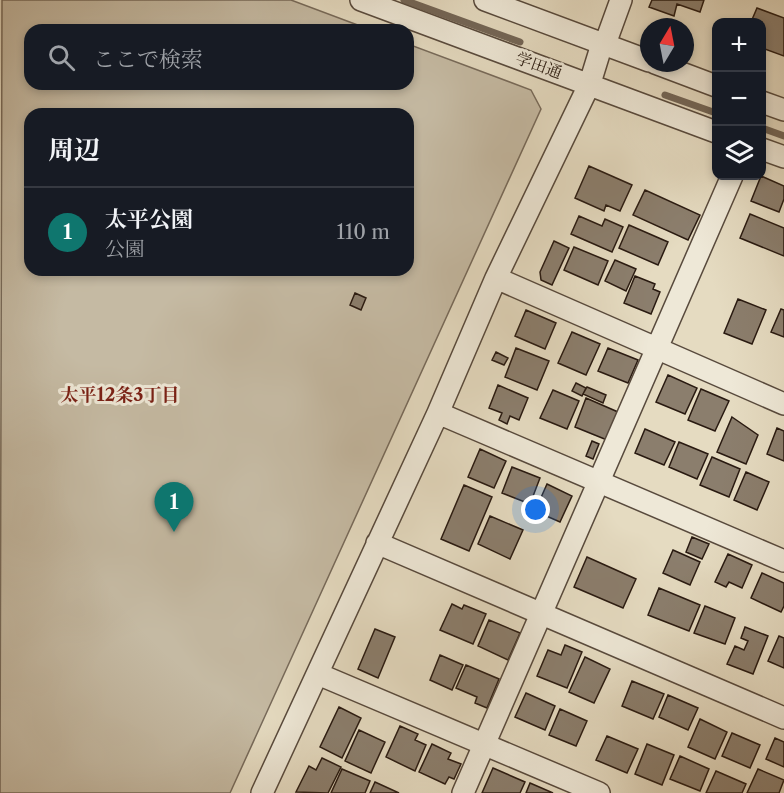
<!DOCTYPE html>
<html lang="ja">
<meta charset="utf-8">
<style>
:root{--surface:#171b24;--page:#20242c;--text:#f1f3f6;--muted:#9ea1a6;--line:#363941;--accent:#0f766e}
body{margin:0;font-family:"Libre Caslon Text","Noto Serif JP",serif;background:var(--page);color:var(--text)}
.controls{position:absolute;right:18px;top:18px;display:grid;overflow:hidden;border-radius:12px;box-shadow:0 3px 9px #0003}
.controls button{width:54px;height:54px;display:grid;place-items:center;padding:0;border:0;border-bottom:2px solid var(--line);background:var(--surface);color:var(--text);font:30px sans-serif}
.compass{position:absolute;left:640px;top:18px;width:54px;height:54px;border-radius:50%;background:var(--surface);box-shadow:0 3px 9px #0003;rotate:10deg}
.you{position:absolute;left:536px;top:510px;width:21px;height:21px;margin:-15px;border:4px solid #fff;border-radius:50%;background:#1a73e8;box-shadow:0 0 0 9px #1a73e833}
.badge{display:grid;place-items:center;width:39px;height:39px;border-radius:50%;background:var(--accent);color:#fff;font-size:20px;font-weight:700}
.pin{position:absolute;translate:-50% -50px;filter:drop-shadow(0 2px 3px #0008)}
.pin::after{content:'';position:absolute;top:32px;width:21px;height:18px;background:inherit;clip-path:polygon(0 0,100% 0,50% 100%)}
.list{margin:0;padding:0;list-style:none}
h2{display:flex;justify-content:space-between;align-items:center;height:78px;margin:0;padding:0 24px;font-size:26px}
h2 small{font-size:20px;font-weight:400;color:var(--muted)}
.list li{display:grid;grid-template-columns:39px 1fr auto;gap:18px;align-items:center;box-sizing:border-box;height:90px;padding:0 24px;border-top:2px solid var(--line)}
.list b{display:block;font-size:22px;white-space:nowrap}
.list p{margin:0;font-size:20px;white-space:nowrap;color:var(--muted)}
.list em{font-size:20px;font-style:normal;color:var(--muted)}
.icon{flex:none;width:33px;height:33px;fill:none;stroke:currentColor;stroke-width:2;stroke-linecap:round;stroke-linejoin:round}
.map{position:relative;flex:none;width:784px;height:793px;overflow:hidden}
.search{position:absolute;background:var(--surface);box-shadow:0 3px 9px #0003;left:24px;top:24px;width:390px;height:66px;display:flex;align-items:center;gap:15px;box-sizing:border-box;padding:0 21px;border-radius:18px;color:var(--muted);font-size:22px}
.panel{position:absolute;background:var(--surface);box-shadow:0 3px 9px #0003;left:24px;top:108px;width:390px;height:168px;border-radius:18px}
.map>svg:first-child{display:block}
</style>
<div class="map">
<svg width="784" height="793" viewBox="0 0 784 793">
<rect width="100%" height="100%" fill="#e5dbc1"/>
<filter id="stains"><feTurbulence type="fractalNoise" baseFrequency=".00333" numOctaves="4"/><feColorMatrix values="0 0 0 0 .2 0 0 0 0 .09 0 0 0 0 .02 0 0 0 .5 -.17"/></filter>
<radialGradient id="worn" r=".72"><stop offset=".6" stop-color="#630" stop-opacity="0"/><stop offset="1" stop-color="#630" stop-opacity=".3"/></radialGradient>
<!-- green -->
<path fill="#c5baa3" stroke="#776a5a" stroke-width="1.5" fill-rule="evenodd" d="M2,0h289l80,30h-341v54h378v-40l123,46 10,19 -311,684h-230zM30,114h378v156h-378z"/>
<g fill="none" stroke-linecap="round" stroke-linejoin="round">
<!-- stream -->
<path stroke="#736657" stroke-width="7" d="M404,0l116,42
M665,95l51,18
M762,128l22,8"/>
</g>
<!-- building -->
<path fill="#8b7e6d" stroke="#291a11" stroke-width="1.5" d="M652,0h52l-4,12 -23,-8 -3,12 -25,-9z
M757,8l27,10v38l-22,-8v-26h-11z
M589,166l43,19 -12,26 -14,-6 -2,6 -29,-13z
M761,176l23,10v13l-5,13 -28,-11z
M645,190l55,25 -12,25 -55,-25z
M750,214l34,14v28l-44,-18z
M579,216l23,10 3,-7 18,8 -11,25 -41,-18z
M629,225l39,17 -10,23 -39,-17z
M554,241l15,7 -17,37 -11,-5 -1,-8z
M574,247l34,14 -10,24 -34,-15z
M615,260l21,9 -10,22 -21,-10z
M635,276l20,8 -2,5 7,3 -9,22 -27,-11z
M355,293l11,5 -5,12 -11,-5z
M738,299l28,11 -14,34 -28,-11z
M781,309l3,1v27l-13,-5z
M526,310l30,13 -11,26 -30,-13z
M572,332l28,12 -14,31 -28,-12z
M516,348l33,13 -12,29 -32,-13z
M608,348l30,12 -10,23 -30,-12z
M496,352l12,6 -4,7 -12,-5z
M668,375l29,13 -12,26 -29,-12z
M576,383l10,5 -4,8 -10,-5z
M498,385l30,13 -9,22 -9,-4 -3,8 -8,-4 3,-7 -13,-5z
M587,387l19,8 -3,8 -20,-9z
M701,389l28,12 -14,30 -27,-11z
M553,390l26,11 -12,28 -27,-11z
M586,398l32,14 -11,28 -32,-13z
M732,417l26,18 -12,29 -29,-12z
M777,428l7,3v30l-17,-7z
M645,429l30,13 -11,23 -29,-12z
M592,441l7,3 -6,15 -7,-3z
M679,442l29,12 -11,25 -28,-12z
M480,449l26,12 -12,27 -26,-11z
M712,457l28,12 -11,28 -29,-12z
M512,467l28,11 -10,26 -28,-11z
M746,472l23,10 -12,28 -23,-10z
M547,484l25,12 -12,26 -25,-11z
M464,485l28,12 -23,54 -28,-12z
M490,516l33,14 -13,29 -32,-15z
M692,537l17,7 -7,15 -16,-7z
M673,550l27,12 -10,23 -27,-12z
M728,554l24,11 -10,23 -13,-6 -3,5 -11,-5z
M587,557l49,22 -13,29 -49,-21z
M762,573l22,10v23l-3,6 -30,-14z
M659,588l41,17 -11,26 -41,-16z
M452,604l10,5 2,-4 22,9 -13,30 -33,-14z
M705,606l30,12 -10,26 -31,-11z
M489,620l31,13 -12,27 -30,-14z
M745,627l23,9 -15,38 -26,-10 8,-18 9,4 4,-9 -7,-3z
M375,629l20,8 -17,41 -20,-9z
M779,636l5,2v30l-16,-7z
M565,645l17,7 -15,36 -30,-12 11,-26 13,5z
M440,655l23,10 -11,25 -22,-10z
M585,657l25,12 -16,34 -25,-11z
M466,665l33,14 -12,29 -12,-5 2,-6 -21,-9z
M632,681l32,13 -11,25 -31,-13z
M526,693l29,13 -10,24 -30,-13z
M668,695l30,13 -10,22 -29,-13z
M339,707l22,11 -19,40 -22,-11z
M560,709l27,12 -11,25 -27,-11z
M700,719l27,13 -12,27 -27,-12z
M400,726l18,8 -3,6 11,5 -11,26 -29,-14z
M359,730l26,12 -14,31 -26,-12z
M732,733l28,12 -10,23 -28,-12z
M607,736l31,13 -11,24 -31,-13z
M775,738l9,4v25l-18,-8z
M432,744l19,9 -3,6 13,5 -7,15 -5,-2 -4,7 -26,-12z
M647,744l27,11 -12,30 -27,-11z
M680,756l29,13 -9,22 -30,-12z
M322,758l19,9 -13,26 -32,-1 13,-26 7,4z
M493,768l32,14 -5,11h-38z
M342,769l28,12 -5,12h-34z
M758,769l26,11 -5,13h-32z
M716,771l30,13 -4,9h-36z
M375,782l24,11h-29z
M530,783l23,10h-27z"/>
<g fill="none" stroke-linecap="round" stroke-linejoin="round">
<!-- minor casing -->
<g stroke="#584a3d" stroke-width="24">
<path id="minor" d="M361,0l355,132
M485,0l164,61
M605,44l16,-44
M655,63l61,23
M762,102l22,8
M762,149l22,8
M496,278l288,126
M438,413l346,148
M377,543l407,175
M318,674l281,119
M262,793l176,-380 58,-135 94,-195 12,-39
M463,793l269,-617"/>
</g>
<!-- minor -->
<use href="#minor" stroke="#eee8d7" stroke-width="21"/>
</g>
<g text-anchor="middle" stroke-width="6" stroke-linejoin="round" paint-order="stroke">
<!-- street labels -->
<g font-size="16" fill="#291a11" stroke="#eee8d7">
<text transform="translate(539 65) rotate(20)" y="6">学田通</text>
</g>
<!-- neighbourhood labels -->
<g font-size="18" font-weight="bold" fill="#7a1f14" stroke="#eee8d7">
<text x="120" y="401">太平12条3丁目</text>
</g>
</g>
<rect width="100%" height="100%" filter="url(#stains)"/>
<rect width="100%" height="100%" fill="url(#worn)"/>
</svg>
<div class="controls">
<button>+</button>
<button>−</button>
<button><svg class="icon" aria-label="layers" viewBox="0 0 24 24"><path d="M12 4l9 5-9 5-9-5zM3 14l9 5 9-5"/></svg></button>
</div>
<svg class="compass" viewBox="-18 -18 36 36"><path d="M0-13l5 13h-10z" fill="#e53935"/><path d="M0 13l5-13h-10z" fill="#9ea1a6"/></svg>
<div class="you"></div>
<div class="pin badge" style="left:174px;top:532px">1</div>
<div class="search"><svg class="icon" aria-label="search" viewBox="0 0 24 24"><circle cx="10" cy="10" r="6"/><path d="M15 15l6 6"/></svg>ここで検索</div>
<section class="panel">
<h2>周辺<small></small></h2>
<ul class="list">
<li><span class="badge">1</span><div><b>太平公園</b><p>公園</p></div><em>110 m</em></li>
</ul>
</section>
</div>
